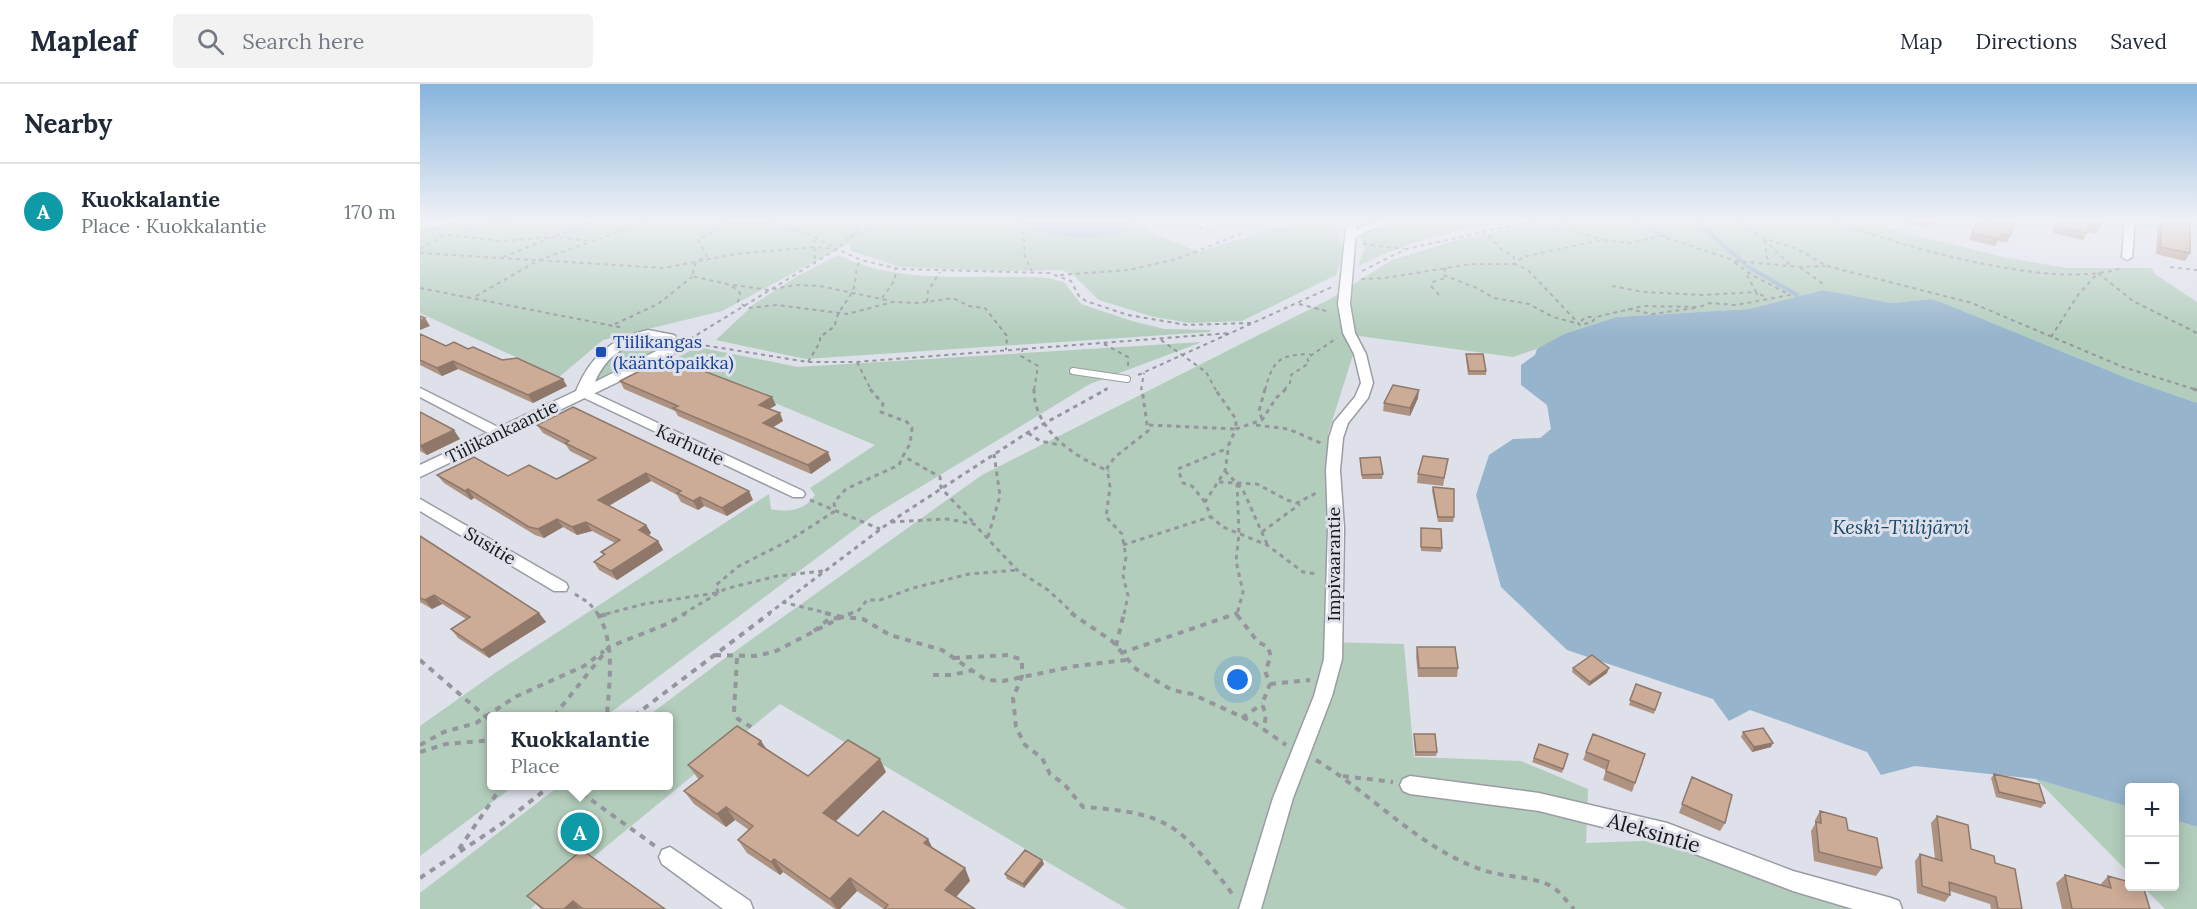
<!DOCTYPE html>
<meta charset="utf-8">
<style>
:root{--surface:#fff;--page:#f2f2f3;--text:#1f2937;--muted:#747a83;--line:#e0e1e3;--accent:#842894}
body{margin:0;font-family:Lora,serif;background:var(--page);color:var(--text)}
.controls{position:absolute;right:18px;bottom:18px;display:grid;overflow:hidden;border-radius:6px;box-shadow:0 3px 15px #0003}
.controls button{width:54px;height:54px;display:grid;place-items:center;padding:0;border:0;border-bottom:2px solid var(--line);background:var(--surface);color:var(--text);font:30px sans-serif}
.you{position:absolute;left:818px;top:596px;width:21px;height:21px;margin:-15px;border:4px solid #fff;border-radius:50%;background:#1a73e8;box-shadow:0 0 0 9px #1a73e833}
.badge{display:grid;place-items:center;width:39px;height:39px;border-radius:50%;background:var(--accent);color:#fff;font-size:20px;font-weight:700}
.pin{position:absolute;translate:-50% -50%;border:3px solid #fff;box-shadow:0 2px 6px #0006}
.popup{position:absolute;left:67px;top:628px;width:186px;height:78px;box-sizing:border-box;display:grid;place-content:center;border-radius:6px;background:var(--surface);filter:drop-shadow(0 2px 4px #0005);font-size:20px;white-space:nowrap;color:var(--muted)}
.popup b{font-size:22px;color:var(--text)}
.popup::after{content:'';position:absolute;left:50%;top:100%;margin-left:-12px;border:12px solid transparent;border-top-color:var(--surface)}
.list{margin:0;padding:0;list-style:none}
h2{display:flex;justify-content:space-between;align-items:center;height:78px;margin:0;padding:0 24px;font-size:26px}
h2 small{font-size:20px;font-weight:400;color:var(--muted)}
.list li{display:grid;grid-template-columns:39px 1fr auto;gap:18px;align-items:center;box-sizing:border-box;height:96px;padding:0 24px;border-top:2px solid var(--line)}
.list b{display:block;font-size:22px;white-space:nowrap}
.list p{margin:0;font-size:20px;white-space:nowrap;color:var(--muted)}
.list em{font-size:20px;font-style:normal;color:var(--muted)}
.icon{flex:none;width:33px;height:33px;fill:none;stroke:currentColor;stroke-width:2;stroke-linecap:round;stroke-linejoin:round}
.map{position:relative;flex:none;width:1777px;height:825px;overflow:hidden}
header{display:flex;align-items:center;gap:36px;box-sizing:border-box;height:84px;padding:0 30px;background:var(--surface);border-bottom:2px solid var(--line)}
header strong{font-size:28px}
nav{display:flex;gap:33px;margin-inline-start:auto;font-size:21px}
.search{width:420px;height:54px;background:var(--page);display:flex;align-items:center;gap:15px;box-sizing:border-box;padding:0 21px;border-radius:6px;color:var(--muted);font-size:22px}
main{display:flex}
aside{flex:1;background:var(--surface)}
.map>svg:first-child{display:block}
</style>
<header>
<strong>Mapleaf</strong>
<div class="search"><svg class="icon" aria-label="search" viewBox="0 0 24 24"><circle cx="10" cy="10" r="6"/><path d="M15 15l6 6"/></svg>Search here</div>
<nav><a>Map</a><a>Directions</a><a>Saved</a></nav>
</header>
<main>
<aside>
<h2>Nearby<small></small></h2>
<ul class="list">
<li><span class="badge" style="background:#0f9aa8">A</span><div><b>Kuokkalantie</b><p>Place · Kuokkalantie</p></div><em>170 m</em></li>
</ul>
</aside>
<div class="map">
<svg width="1777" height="825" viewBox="0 0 1777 825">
<rect width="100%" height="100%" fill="#dee0ea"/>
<!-- green -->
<path fill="#b3cdbc" d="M0,135h475l-1,7 49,-7h61l23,9 56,9 17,-1 32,-11 1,-6h5l13,13 47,20 71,-22 41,-7 25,1 9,28 -8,23 -94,46 -52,2 -36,-6 -55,-17 -26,-25 -11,-5 -61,1 -100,-4 -50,-16 -1,-8 -128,68 -119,29 -44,37 -139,-64z
M1094,135c-57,11 -103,21 -156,47l7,-18 -12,-28z
M1137,135h333l-3,9 116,29 63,11h85l4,6 42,28v101l-63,-22 -193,-79 -10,-3 -39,4 -69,-13 -74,19 -133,8 -52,17 -16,11 -35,12 -154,-21 -31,98 -3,208 79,2 10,113 107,4 67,28 -2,54 80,-3 197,69h-736l-347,-205 -250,205h-110v-16l139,-107h110v-70h-21l69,-52 265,-189 348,-176 62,-39 68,-21z
M418,171c65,32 141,18 210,23l16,4 17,22 51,17 32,8 47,1 -1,2 -405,27 -89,-19 38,-36 42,-27z
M234,253l12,6 -7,7 -64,33 -3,-3c17,-26 30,-39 62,-43z
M782,258l-112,42 -216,131 -268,201h-114v70h22l-94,70v-130l75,-53 274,-179 2,15c17,4 35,1 44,-14l-5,-7 65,-43 -202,-85 24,-13 101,20z
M1616,695l93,28v66z
M1755,736l22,7v82h-32l-22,-22 31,-1z"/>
<!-- water -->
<path fill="#96b4cc" d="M585,135h128l-1,6c-35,24 -91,9 -127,-6z
M1403,206l69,13 39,-4 10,3 193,79 63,22v424l-22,-7 -1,-32h-44l-1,19 -93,-28 -121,-13 -34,9 -14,-23 -117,-42 -21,11 -16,-22 -146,-49 -66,-63 -25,-92 13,-40 24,-16 27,-1 11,-9 -4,-24 -26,-20v-20l14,-10 2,-6 27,-15 52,-17 133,-8z"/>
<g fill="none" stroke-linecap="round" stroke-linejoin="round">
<!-- stream -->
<path stroke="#96b4cc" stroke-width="4" d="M1274,135l53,47 50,29"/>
<!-- service casing -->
<g stroke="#9a9ca5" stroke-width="8">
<path id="service" d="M0,142l37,-7
M929,155l13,-9 32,-11
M653,287l54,8"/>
</g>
<!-- minor casing -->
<g stroke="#9a9ca5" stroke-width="3">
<path id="minor" d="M927,135h10l-7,85 5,29 11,21 7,29 -5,15 -20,25 -5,15 -3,32 4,58 -2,131 -10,37 -39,102 -32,111h-22l34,-111 41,-102 10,-37 4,-131 -2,-58 3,-32 5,-16 21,-25 6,-14 -7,-29 -11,-21 -5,-29z
M1545,135h10l-6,6 -4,-1z
M1705,135h10l-3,38 -5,3 -5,-3z
M0,304l84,42 2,3 -7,4 -5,-1 -74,-39z
M163,304l220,103 2,3 -2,3h-10l-215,-102 -2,-3 2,-3z
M0,415l146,84 2,4 -2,4h-12l-134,-80z
M990,692l129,17 128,30 126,48 98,27 8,3 3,8h-49l-60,-18 -127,-48 -127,-32 -129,-17 -7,-3 -3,-6 3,-6z
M250,763l80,54 3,8h-30l-61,-45 -3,-7 3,-7z"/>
</g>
<!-- tertiary casing -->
<g stroke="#9a9ca5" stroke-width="3">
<path id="tertiary" d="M228,246l26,5 10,11 -16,12 -248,119v-12l156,-74c14,-34 35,-53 72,-61zM228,255h9l11,6 -73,37c9,-23 29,-38 53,-43z"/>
</g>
<!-- path-far2 -->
<path stroke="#94959d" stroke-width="2" stroke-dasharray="4 4" stroke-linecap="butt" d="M294,135l12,4h40
M342,135l4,4 42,11 28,14
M1139,135l22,14 23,7
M1206,135l40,17
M1315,135l28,19 34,11 30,17 145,37 151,64 74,23
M1407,135c67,25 227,73 294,49
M756,138l33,8
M1109,138l30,8
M306,139l-28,17 9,16 -11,6 -4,14 39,9 9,8 -2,9 10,6 29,-3 70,9 46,-12 27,1 33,-5 16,8 16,2 22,28 -1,14
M45,144l57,-9
M603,146l2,27 7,14
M1063,146l19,20 12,7v7l13,5 53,56 12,-3 4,-5 47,-11 56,1 11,-4 26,2 54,-10 -38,-20 -21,-15
M28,151l52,6 53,-4 37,4
M136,152l43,-17
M430,154l25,-13 -1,-5 -4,-1
M394,155l1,25
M1344,155l27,27
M1344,156l4,22
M943,160l41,5
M0,165l27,-15
M0,169l244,15 71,-14 79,-7 23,2 24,11 38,9 150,4 22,8 8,15 7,5 42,14 59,10 64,-2
M83,173l47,-19
M1380,183l23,17
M1750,183l27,3
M1026,184l-3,7 34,13 17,10 35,6 24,13 23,6
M942,187l44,-22 136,-30
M1678,189l35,28 64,32
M640,191l68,-5 49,-11 68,-27
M1327,191l9,17 11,6
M941,195l24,-1 86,-14h43l9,-7 78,-17 28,3 32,-7 75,25 64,6 25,-1
M313,201l36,5 26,-5 25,1 71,15
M1192,202l32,6 59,3 53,-3 3,7
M0,204l204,40
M1019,211l-8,-9 2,-4 15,-5
M56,212l63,-36 116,-41
M462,214l13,-18v-11
M507,218l1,-11 12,-19
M879,220l31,8
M1208,225l24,5 43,-6
M1161,237l5,-4h10
M195,240l43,-20 34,-27
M1631,253l27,-42 19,-21
M270,255l147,-90 19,-17 2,-13
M741,256l45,32 10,18
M270,259l118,19h48l374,-29
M684,260l24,13v10
M603,264l-2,8 17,10 -4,24
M388,278l12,-20v-5l15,-11c1,-16 14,-24 19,-39 3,-10 0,-18 7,-27
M437,278l14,28
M718,291l194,-88
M684,306l4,-2
M721,306l3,-17
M845,306c8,-30 14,-35 45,-36
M864,306l6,-7 1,-8 18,-12 -2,-5 30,-20"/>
<!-- path-far1 -->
<path stroke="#94959d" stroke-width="3" stroke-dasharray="4.5 4.5" stroke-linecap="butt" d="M450,305l13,15 -2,8 26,10 5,6 -2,16 -7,12 37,21 1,11 32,34
M614,305c-1,40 41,69 75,82
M866,305l-10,9 -14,22 -26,9 -7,15 -4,27 -20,31 6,15 12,10 44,18 36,27 15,2
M1773,305l4,1
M842,335l-3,-8 6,-22
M729,341l87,4v-10l-21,-30
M836,341l32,4 33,14
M608,349l12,8 20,4
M805,387l18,19 24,54
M799,398l38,2 30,16 10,3 21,-11
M817,399l2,51 -3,27 7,31 -6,22
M390,416l70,29
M785,418l-13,-16 -9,-3 -5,-14 50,-21
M471,438l56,-3 27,5 43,46 31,20 26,24
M842,448l38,-28
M568,453l12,-41 -6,-42
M703,461l87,-28
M298,509l-2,-8 23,-19 51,-26 45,-29 -1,-9 12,-13 53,-24 4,-9
M155,510l14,9 9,11
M362,518l49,12
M186,530l38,-10 72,-11
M263,530l42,-25 52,-13 46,-5
M348,530l122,-92 137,-89 80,-44
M429,530l10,-4 8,-10h13l33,-12 56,-14 48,-4
M704,530l4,-18 -5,-21 3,-18 -4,-23 -16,-17 4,-30 -3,-19 8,-11 33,-26 -6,-42"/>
<!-- path -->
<path stroke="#94959d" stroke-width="4" stroke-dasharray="6 6" stroke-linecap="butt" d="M177,529c19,28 12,71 10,103
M405,529l17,4 10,-4
M651,529l41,28 24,28 36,21 20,4 61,28 33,23
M817,531l21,27 10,5 3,10 -6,14 5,13 -8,20 4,11 -2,14
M180,532l12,-3
M394,547l15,-12 10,-1
M696,562l8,-33
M701,569l117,-40
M295,571l39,1 20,-4 68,-35 21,2 27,16 52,15 44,30 17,1 73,-15 50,-6
M317,574l-3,54 4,7 13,8
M534,574l55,-3 13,5v16l-9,22 3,29 9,18 17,13 8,16 14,10 19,23c90,6 98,20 151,89
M0,576l72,62
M513,591h19l21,-5
M850,600l40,-4
M134,632l55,-69 58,-23 19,-11
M214,632l136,-103
M822,634l20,-14
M0,661l24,-13 32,-9 39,-26 69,-31 20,-15
M0,668l26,-8 46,-4
M896,676c56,34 102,87 164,109 23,9 49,6 71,17 9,5 16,16 23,23
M923,692l50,6
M152,702l83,60
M39,765l43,-63
M0,794l83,-55 47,-37"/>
<!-- service -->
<use href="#service" stroke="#fff" stroke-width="6"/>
<!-- minor -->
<use href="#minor" fill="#fff" fill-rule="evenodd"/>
<!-- tertiary -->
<use href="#tertiary" fill="#fff" fill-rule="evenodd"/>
</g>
<!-- wall -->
<path fill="#af9382" d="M1478,135h42l-3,7 -9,-2 -1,4 -30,-7z
M1557,135l16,3 1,-3h22l-9,24 -9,-2 -3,5 -26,-6z
M1637,135h44l-1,8 -4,7 -9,-2 -4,8 -30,-7z
M1738,135h32v34l-5,8 -29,-7z
M0,250l26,12 22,3 34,11 65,26 -34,17 -75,-34 -16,7 -22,-11z
M1046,270l20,17v4h-18l-2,-17z
M200,297l156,24 -7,4 14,12 -10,6 58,33 -20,14 -133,-58 -3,-5 -51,-22z
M998,314l-8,18 -27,-5 1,-8z
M0,328l40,27 -33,16 -7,-4z
M117,341l216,75 -26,16 -23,-10 -6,4 -17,-8 -4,-7 -26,-14 -42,25 37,19 5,8 -3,3 10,5 5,9 -46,30 -18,-10 -5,-8 9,-7 -2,-3 14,-9 -23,-12 -15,4 -14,-8 -19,11 -9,-3 -61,-37 -3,2 -27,-17 -7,-8 71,1 48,3 34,-18 -20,-10 -4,-6 -23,-12z
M940,374l23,16 -1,5h-20z
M1028,375l-5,27 -26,-3 1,-9z
M1013,403l21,30 -1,5h-15l-6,-31z
M1001,444l21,20 -1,4 -20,-1z
M0,452l119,77 7,9 -57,36 -31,-20 -7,-9 15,-10 -24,-15 -10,5 -12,-7z
M997,563l41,21 -1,9h-39l-2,-21z
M1153,584l34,5 -18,13 -17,-14z
M1216,600l19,26 -1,4 -25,-9z
M1323,648l28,15 -19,5 -11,-15z
M994,650l23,18 -1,4h-21z
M341,657l5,7 42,28 78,-4 -51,49 23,15 70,3 4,8 33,21 5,13 -86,28 -27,-18 -17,18h-5l-52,-37 -3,3 -33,-22 -9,-13 11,-10 -14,-10 -9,7 -32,-23 -10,-13 15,-11 -11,-15z
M1166,668l59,2 -13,38 -29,-12 3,-10 -23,-10z
M1148,670l-6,19 -30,-11 2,-4z
M1574,690l51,29 -4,5 -45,-11 -5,-19z
M1272,693l33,46 -5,8 -41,-18z
M1400,727l28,19 34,38 -6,8 -62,-15 -3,-30 4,-7v-4z
M1517,732l34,33 24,14 27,46h-31l-1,-5 -40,-13v4l-5,7 -28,-9 -2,-32 5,-7 15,5 -4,-36z
M622,776l2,4 -20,24 -17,-9 -2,-5z
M1645,791l35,10 8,-9 42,33h-88l-6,-26z
M107,812l138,13h-124z"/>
<!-- shaded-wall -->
<path fill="#8f786a" d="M5,234l5,8 -10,4v-9z
M33,277l5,8 -16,7 -5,-8z
M143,295l4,7 -34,17 -5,-8z
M999,306l-1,8 -8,18v-8z
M352,313l4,8 -13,8 -4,-8z
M360,329l3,8 -16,10 -4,-8z
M34,346l6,9 -33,16 -7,-9z
M408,368l3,8 -20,14 -3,-9z
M226,389l5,8 -48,28 -5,-9z
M48,405l6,9 -3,2 -6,-9z
M329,407l4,9 -26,16 -5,-8z
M280,413l4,9 -6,4 -5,-9z
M137,435l6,8 -19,11 -6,-9z
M166,438l6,9 -15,4 -5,-8z
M226,441l5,8 -7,6 -5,-9z
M238,457l5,9 -46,30 -6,-9z
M14,511l8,9 -10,5 -7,-9z
M119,529l7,9 -57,36 -7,-8z
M1189,584l-2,5 -18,13 1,-4z
M341,657l8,13 -11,-10z
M1353,659l-2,4 -19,5 2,-5z
M460,675l6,13 -55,54 -8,-13z
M306,723l9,13 -9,7 -9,-13z
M508,755l6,13 -10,-9z
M354,775l9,13 -3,3 -9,-13z
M622,776l2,4 -20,24 -1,-4z
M545,784l5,13 -19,22 -6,-13z
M430,794l7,13 -17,18h-3l-7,-10z
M153,817l7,8h-16z"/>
<!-- building -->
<path fill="#ccab97" stroke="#8f786a" stroke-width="1.5" d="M1557,135l17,3 1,-3h21l-6,17 -9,-2 -2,5 -27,-6z
M1639,135h42l-1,8 -11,-3 -2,9 -30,-6z
M1742,135h28v34l-30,-6z
M0,232l5,2 -5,3z
M0,250l26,12 8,-4 14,7 5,-2 29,13 15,-2 46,21 -35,16 -75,-34 -16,7 -17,-8z
M1046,270h17l3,17h-17z
M247,273l105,40 -13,8 21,8 -17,10 65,29 -20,13 -135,-57 5,-2 -58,-25z
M973,301l26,5 -9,18 -26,-5z
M153,323l176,84 -27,17 -22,-11 -7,4 -16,-8 4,-2 -35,-18 -48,27 48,25 -7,5 19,11 -47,30 -17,-9 11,-8 -4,-2 19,-12 -34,-18 -14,5 -15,-8 -19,10 -9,-2 -61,-38 -3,2 -28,-16 37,-18 34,19 21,-11 27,14 3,-1 37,-20 -31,-15 4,-2 -32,-16z
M0,328l34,18 -34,16z
M1003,372l25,3 -4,19 -26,-4z
M960,373l3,17 -21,1 -2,-17z
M1013,403l21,2v28h-16z
M1001,444l20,1 1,19 -21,-1z
M0,452l119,77 -57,37 -31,-21 19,-12 -36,-22 -9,5 -5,-2z
M997,563h38l3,21h-39z
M1172,571l17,13 -19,14 -17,-14z
M1216,600l25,9 -6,17 -25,-10z
M317,642l24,15 -3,3 50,32 40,-36 32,19 -57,54 35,23 25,-25 45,28 -4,4 41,25 -20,22 30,19h-91l4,-4 -38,-27 -20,21 -56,-40 -3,3 -33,-22 15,-14 -27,-19 -9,7 -33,-23 19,-15 -15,-11z
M1343,644l10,15 -19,4 -11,-15z
M994,650h21l2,18h-21z
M1173,650l52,20 -10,29 -29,-12 3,-10 -23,-9z
M1119,660l29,10 -5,15 -29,-11z
M1574,690l45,10 6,19 -46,-11z
M1272,693l40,18 -7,28 -43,-19z
M1400,727l26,7 2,12 29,8 5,30 -63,-16 -3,-30 5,1z
M1517,732l31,9 3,24 23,7 1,7 20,6 7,40h-24l-2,-12 -47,-15 1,13 -28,-9 -2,-32 22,7z
M162,766l83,59h-82l-10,-8 -9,8h-20l-17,-13z
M605,766l17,10 -19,24 -18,-10z
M1645,791l46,13 -3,-12 22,6v4h13l7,23h-78z"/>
<!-- sky -->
<linearGradient id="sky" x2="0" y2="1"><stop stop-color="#87b4dd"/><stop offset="0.54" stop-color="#f0f1f6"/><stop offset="1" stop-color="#f0f1f6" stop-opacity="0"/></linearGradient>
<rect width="1777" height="251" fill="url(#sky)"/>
<!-- markers -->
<rect fill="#1a4fb4" stroke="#dee0ea" stroke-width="2" x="175" y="262" width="12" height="12" rx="3"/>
<g text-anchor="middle" stroke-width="6" stroke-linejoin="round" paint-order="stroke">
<!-- transit labels -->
<g font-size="18" fill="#164399" stroke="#dee0ea" text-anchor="start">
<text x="193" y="264">Tiilikangas<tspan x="193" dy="21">(kääntöpaikka)</tspan></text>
</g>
<!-- street labels -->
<g font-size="18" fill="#17171b" stroke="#dee0ea">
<text transform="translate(82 348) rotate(-26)" y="6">Tiilikankaantie</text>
<text transform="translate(270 361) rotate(25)" y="6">Karhutie</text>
<text transform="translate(70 462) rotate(31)" y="6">Susitie</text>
<text transform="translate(914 480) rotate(-90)" y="6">Impivaarantie</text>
</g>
<!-- water labels -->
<g font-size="20" font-style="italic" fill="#17486a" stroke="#dee0ea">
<text x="1481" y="450">Keski-Tiilijärvi</text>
</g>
<!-- near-street labels -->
<g font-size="21" fill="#17171b" stroke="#dee0ea">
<text transform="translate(1234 749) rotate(16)" y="7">Aleksintie</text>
</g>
</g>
</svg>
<div class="controls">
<button>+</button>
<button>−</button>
</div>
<div class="you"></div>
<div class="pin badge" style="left:160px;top:748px;background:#0f9aa8">A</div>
<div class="popup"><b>Kuokkalantie</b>Place</div>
</div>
</main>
